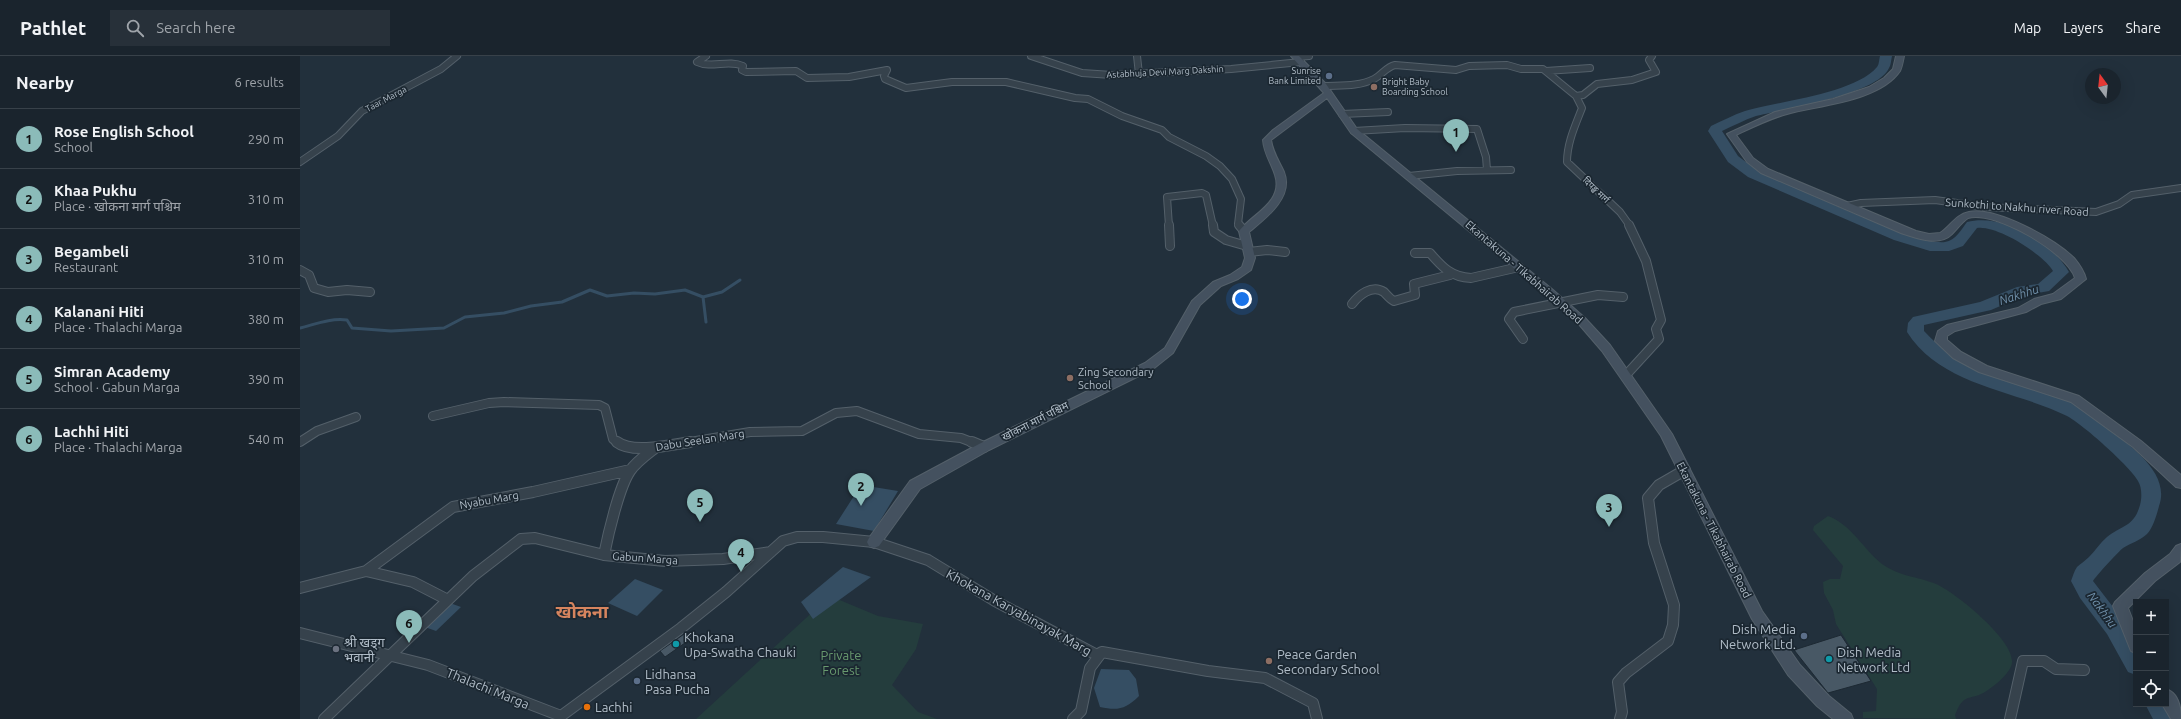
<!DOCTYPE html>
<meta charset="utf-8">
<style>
:root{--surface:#1a242d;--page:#273039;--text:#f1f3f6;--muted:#9fa4aa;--line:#384149;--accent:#8bbbb9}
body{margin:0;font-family:Ubuntu,"Noto Sans Devanagari",sans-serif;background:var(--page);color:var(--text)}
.controls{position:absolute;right:12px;bottom:12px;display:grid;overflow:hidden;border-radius:0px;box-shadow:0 4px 16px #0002}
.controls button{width:36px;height:36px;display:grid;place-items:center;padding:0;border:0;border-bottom:1px solid var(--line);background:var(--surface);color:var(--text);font:20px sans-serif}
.compass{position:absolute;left:1785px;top:12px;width:36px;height:36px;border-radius:50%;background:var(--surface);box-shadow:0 4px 16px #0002;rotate:345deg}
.you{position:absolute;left:942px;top:243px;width:14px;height:14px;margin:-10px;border:3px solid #fff;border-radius:50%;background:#1a73e8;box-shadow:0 0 0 6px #1a73e833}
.badge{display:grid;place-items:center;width:26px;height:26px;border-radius:50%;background:var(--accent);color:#111;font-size:13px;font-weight:700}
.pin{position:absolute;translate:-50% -33px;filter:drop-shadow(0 1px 2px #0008)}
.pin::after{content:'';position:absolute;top:21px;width:14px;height:12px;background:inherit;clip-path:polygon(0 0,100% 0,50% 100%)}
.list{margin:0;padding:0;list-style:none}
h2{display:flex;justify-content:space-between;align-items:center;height:52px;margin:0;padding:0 16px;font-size:17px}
h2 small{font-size:13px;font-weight:400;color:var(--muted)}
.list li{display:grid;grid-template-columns:26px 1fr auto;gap:12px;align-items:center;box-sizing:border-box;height:60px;padding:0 16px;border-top:1px solid var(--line)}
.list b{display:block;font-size:15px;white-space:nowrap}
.list p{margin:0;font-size:13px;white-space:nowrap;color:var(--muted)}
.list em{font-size:13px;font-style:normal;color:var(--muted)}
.icon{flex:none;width:22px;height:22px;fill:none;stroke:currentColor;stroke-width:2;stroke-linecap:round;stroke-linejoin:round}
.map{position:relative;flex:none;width:1881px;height:663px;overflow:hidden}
header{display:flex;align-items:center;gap:24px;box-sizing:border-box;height:56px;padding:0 20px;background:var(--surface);border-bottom:1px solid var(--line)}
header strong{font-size:19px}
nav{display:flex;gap:22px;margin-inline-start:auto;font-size:14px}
.search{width:280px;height:36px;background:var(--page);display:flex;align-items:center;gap:10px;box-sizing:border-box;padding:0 14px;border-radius:0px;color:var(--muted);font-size:15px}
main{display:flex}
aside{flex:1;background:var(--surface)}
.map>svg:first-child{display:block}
</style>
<header>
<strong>Pathlet</strong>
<div class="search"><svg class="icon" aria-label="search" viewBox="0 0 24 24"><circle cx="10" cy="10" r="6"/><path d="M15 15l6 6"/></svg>Search here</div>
<nav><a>Map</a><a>Layers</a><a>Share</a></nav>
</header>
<main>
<aside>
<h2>Nearby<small>6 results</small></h2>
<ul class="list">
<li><span class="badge">1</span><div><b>Rose English School</b><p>School</p></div><em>290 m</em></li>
<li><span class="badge">2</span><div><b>Khaa Pukhu</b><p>Place · खोकना मार्ग पश्चिम</p></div><em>310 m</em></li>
<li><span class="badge">3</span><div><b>Begambeli</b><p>Restaurant</p></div><em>310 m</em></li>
<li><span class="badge">4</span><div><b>Kalanani Hiti</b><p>Place · Thalachi Marga</p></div><em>380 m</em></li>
<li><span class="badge">5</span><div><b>Simran Academy</b><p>School · Gabun Marga</p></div><em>390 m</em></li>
<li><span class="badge">6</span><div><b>Lachhi Hiti</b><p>Place · Thalachi Marga</p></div><em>540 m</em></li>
</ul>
</aside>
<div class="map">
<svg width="1881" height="663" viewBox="0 0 1881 663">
<rect width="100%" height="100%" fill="#22303c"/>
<!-- green -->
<path fill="#243d3d" d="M1528,460c24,9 35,33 54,48 19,13 34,12 54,20 19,8 78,56 76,78 0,11 -23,29 -33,33 -6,2 -12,2 -17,7 -3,3 -5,8 -7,13l1,4 -93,-1v-6l13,-1 1,-22 -41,-65 -3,-14 -9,-17 -1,-11 7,-3h10l3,-13 -30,-36 1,-4z
M530,540l48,20 45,8 -7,25 -24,36 26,27 19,7h-241z"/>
<!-- water -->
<path fill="#354e63" d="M561,429l37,6 -24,40 -38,-7z
M543,511l28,10 -58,42 -12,-17z
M335,523l28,11 -26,26 -29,-13z
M147,546l14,5 -25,24 -14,-5z
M801,613l28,1 7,9 3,17c-13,13 -21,15 -39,11l-6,-19z"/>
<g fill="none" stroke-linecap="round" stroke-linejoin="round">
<!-- stream -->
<path stroke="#354e63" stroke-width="3" d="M403,241l19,-5 18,-12
M0,272c16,-4 30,-10 47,-8l5,8 39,3 53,-3 21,-11 39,-4 27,-7 31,-4 28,-12 17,6 27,-3 21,1 30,-4 18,7 3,25"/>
<!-- river -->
<path fill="#354e63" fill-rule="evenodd" d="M1580,0h12c-1,4 -1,9 -3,12 -12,27 -106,41 -133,48 -12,4 -23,10 -34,15l16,25 20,15c31,13 162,76 187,71 11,-2 16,-12 22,-20 36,-9 84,19 102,50l-20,19 -23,4 -35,15 -67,15v6c47,52 103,44 158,76 9,6 18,14 26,21 22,18 63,45 51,78 -2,8 -6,22 -12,28 -6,6 -16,9 -24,14 -3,2 -28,29 -30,33l30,39 13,23v32l-8,-3 -21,-38 -27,-36 -9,-17c2,-5 3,-10 6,-14 3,-3 8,-6 12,-10 6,-6 11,-14 18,-20 15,-12 27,-10 33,-32 2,-7 2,-18 -2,-24 -7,-14 -57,-58 -71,-65 -52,-26 -126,-30 -160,-84l1,-9 5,-6 67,-15 37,-15 21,-3 15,-13c-10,-17 -56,-46 -76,-43l-14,18 -14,5h-19l-36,-11 -146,-63 -20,-15 -20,-31 3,-5c11,-5 22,-11 34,-15 34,-10 109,-17 132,-44 2,-2 2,-7 3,-11z
M1866,641l12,22h-25l-8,-15h21z"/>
</g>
<!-- building -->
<path fill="#485865" stroke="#1d2933" d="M387,576l5,6 -27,19 -5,-6z
M1541,579l30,46 -43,12 -34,-43z"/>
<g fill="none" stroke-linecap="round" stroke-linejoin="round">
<!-- street-far2 casing -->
<g stroke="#54606a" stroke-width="8">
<path id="street-far2" d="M406,0l-9,6c15,7 31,-3 46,4l-1,4 4,2 50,-1 11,7 42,-1 38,-7 -3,6 1,3 21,9 46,-6h54l69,16 13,1 34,17 40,14 7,7 37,19 14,10 12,13 9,20 -3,25 2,2
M731,0l51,17 30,2 119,-6 70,-7
M837,0l2,18
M997,1l12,-1
M1246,15l44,-3
M1023,30c17,-1 35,1 51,-7 8,-4 12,-12 21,-14l61,5 13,-4 38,-1 14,4h22l33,27
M1042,58l46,-2
M1054,75l51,-3 72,1 9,28 1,13
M0,106l38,-26 24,-25 79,-42 16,-13
M1109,120l48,-5 54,-1
M1547,150l14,-3 74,-3 51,7 110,5 23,-8 13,-9 49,-7
M869,170l-2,-29 35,-4 4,2 7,31
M1330,170l-10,-14 -53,-50c0,-19 8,-36 15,-54l-6,-12 7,-1 14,-11 35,-4 24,-8 -7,-12 3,-4"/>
</g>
<!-- street-far1 casing -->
<g stroke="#54606a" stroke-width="10">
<path id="street-far1" d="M869,169l1,21
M913,169l1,7 12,8 21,6
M939,169l5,6
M949,196l18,-2 18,2
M1115,197h15c12,14 21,24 41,25l48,-11
M0,214l9,5 5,13 14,4 19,-2 23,2
M1052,248c7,-9 20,-20 32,-12 3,3 6,7 10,9l21,-6 -1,-11 36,-9
M1223,283l-14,-20 5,-7 84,-17 25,2
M1326,319l33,-36 -3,-10 5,-9 -15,-59 -17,-36
M133,360l56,-13 15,-1 95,3 6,3 8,31 5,4
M0,386l17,-11 39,-14
M384,387l66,-11 52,-1 34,-18 21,-2 62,23 42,4 13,5"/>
</g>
<!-- street casing -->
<g stroke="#54606a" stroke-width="12">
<path id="street" d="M317,386c15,12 54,3 73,0
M672,386l12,5
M304,499c4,-20 15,-68 26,-84 6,-9 16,-16 25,-23
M66,515l87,-64 80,-15 97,-22
M0,532l66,-17 47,11 35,18
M0,577l128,32 133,51 120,-88 45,-36 57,-51 14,-4h26l51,5 54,18 67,41 102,54 5,-3 106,19 57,7 48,25 4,16
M24,663l149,-143 48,-37 14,-1 69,17 61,6 58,-2 48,-7
M773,663l8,-8 9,-43 12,-16
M1320,663l2,-7 -4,-30 8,-9 42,-32 5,-16 1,-20 -20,-62 -6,-45 11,-13 26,-15
M1710,663l13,-58h21l12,8 28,1"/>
</g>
<!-- secondary casing -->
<g stroke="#54606a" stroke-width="2">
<path id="secondary" d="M991,0h8l27,28 31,45 196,161 32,28 25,27 62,89 90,177 38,54 29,31 22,18 2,5h-20l-16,-13 -29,-31 -36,-56 -91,-183 -59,-85 -25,-29 -32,-28 -194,-161 -24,-35 -56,42c2,13 8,21 13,32 10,25 -18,46 -35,60l6,26 -4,12 -13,9 -17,7 -21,19 -27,48 -20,16 -164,81 -69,39 -41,57 -5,2 -5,-2 -2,-4 2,-4 41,-57 69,-37 166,-81 20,-15 27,-47 21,-19 17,-7 12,-8 3,-9 -6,-27c13,-17 45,-29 36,-56 -4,-13 -11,-21 -12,-35l10,-10 51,-37z
M1596,0h8c-1,5 -2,11 -4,15 -20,30 -80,34 -113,43 -18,5 -34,13 -51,21l17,23 15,11 148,62 13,3 11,-1c11,-7 15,-18 29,-21 26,-6 86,27 105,46 5,6 10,13 12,21l-25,20 -20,5 -15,8 -71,19 -8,5v4l14,12 26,14 92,30 62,45 40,34v13l-5,-1 -43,-40 -62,-45 -92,-30 -26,-14 -18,-17 3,-10 9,-6 71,-17 16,-9 19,-5 22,-16c-8,-26 -81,-68 -107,-60 -7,5 -10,10 -16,16 -13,13 -36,4 -51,-1l-140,-60 -14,-11 -20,-28 48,-22 58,-13 36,-12 15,-9 9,-9z
M1881,488l-1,18 -25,19 -27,27 8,21v24l-5,-2 -18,-45 2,-4 30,-29 25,-19 6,-8z
M1866,633c12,4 15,18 15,30h-10l-9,-15h4z"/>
</g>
<!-- street-far2 -->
<use href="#street-far2" stroke="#36424c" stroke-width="6"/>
<!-- street-far1 -->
<use href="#street-far1" stroke="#36424c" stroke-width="8"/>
<!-- street -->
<use href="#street" stroke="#36424c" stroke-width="10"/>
<!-- secondary -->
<use href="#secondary" fill="#44515f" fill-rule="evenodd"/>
</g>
<!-- markers -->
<g fill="#5c6f8a" stroke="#1b2731" stroke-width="1.5">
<circle cx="1029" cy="20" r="4"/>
<circle cx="1504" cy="580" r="4"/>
<circle cx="337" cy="625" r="4"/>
</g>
<g fill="#8d6e63" stroke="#1b2731" stroke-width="1.5">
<circle cx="1074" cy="31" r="4"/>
<circle cx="770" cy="322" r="4"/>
<circle cx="969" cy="605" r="4"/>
</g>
<g fill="#0f9aa8" stroke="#1b2731" stroke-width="1.5">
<circle cx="376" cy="588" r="4"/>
<circle cx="1529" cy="603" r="4"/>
</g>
<circle fill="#6b7280" stroke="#1b2731" stroke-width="1.5" cx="36" cy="593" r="4"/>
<circle fill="#e8710a" stroke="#1b2731" stroke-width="1.5" cx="287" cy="651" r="4"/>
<g text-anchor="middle" stroke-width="3.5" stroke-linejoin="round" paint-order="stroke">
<!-- far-poi labels -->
<g font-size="9" fill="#b1bdc8" stroke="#1b2731" text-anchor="end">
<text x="1021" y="18">Sunrise<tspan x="1021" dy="10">Bank Limited</tspan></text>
<text x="1082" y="29" text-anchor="start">Bright Baby<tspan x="1082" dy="10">Boarding School</tspan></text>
</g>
<!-- far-street labels -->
<g font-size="9" fill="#b1bdc8" stroke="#1b2731">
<text transform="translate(865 16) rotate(-3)" y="3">Astabhuja Devi Marg Dakshin</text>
<text transform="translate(86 43) rotate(-28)" y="3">Taar Marga</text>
<text transform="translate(1296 134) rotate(44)" y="3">दिपङ्ख मार्ग</text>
</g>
<!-- street labels -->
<g font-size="11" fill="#b1bdc8" stroke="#1b2731">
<text transform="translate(1717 151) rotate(4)" y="4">Sunkothi to Nakhu river Road</text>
<text transform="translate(1224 216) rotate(41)" y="4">Ekantakuna - Tikabhairab Road</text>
<text transform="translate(735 365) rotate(-27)" y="4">खोकना मार्ग पश्चिम</text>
<text transform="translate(400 384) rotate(-9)" y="4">Dabu Seelan Marg</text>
<text transform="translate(189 444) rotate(-10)" y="4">Nyabu Marg</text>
<text transform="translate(1414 474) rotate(63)" y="4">Ekantakuna - Tikabhairab Road</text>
<text transform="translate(345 502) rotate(4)" y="4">Gabun Marga</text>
</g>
<!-- poi labels -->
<g font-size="11" fill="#b1bdc8" stroke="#1b2731" text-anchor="start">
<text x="778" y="320">Zing Secondary<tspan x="778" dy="13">School</tspan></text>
</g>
<!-- water labels -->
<g font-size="12" font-style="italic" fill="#7191ab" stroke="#1b2731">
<text transform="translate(1719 239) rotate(-18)" y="4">Nakhhu</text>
<text transform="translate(1802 554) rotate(54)" y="4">Nakhhu</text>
</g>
<!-- near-street labels -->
<g font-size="13" fill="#b1bdc8" stroke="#1b2731">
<text transform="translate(719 556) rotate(29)" y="5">Khokana Karyabinayak Marg</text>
<text transform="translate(188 632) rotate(22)" y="5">Thalachi Marga</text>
</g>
<!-- near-poi labels -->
<g font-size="13" fill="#b1bdc8" stroke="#1b2731" text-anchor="start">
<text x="1496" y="578" text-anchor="end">Dish Media<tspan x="1496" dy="15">Network Ltd.</tspan></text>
<text x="384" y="586">Khokana<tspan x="384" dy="15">Upa-Swatha Chauki</tspan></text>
<text x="44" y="591">श्री खड्ग<tspan x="44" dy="15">भवानी</tspan></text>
<text x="1537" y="601">Dish Media<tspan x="1537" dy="15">Network Ltd</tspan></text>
<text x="977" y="603">Peace Garden<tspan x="977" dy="15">Secondary School</tspan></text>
<text x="345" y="623">Lidhansa<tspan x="345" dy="15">Pasa Pucha</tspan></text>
<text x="295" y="656">Lachhi</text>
</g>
<!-- near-park labels -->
<g font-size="13" fill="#68996e" stroke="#1b2731">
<text x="541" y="604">Private<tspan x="541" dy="15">Forest</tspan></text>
</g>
<!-- near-district labels -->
<g font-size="18" font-weight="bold" fill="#d6845e" stroke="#1b2731">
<text x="282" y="562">खोकना</text>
</g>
</g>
</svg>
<div class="controls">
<button>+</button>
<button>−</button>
<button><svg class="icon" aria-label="locate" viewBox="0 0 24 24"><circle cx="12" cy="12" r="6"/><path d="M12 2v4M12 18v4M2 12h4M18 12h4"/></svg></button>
</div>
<svg class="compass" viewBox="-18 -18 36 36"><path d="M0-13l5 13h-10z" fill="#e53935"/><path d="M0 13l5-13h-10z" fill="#9fa4aa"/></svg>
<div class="you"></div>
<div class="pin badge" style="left:1156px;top:96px">1</div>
<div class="pin badge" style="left:561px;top:450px">2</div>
<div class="pin badge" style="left:1309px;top:471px">3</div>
<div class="pin badge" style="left:441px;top:516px">4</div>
<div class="pin badge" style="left:400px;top:466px">5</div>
<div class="pin badge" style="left:109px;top:587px">6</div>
</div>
</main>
